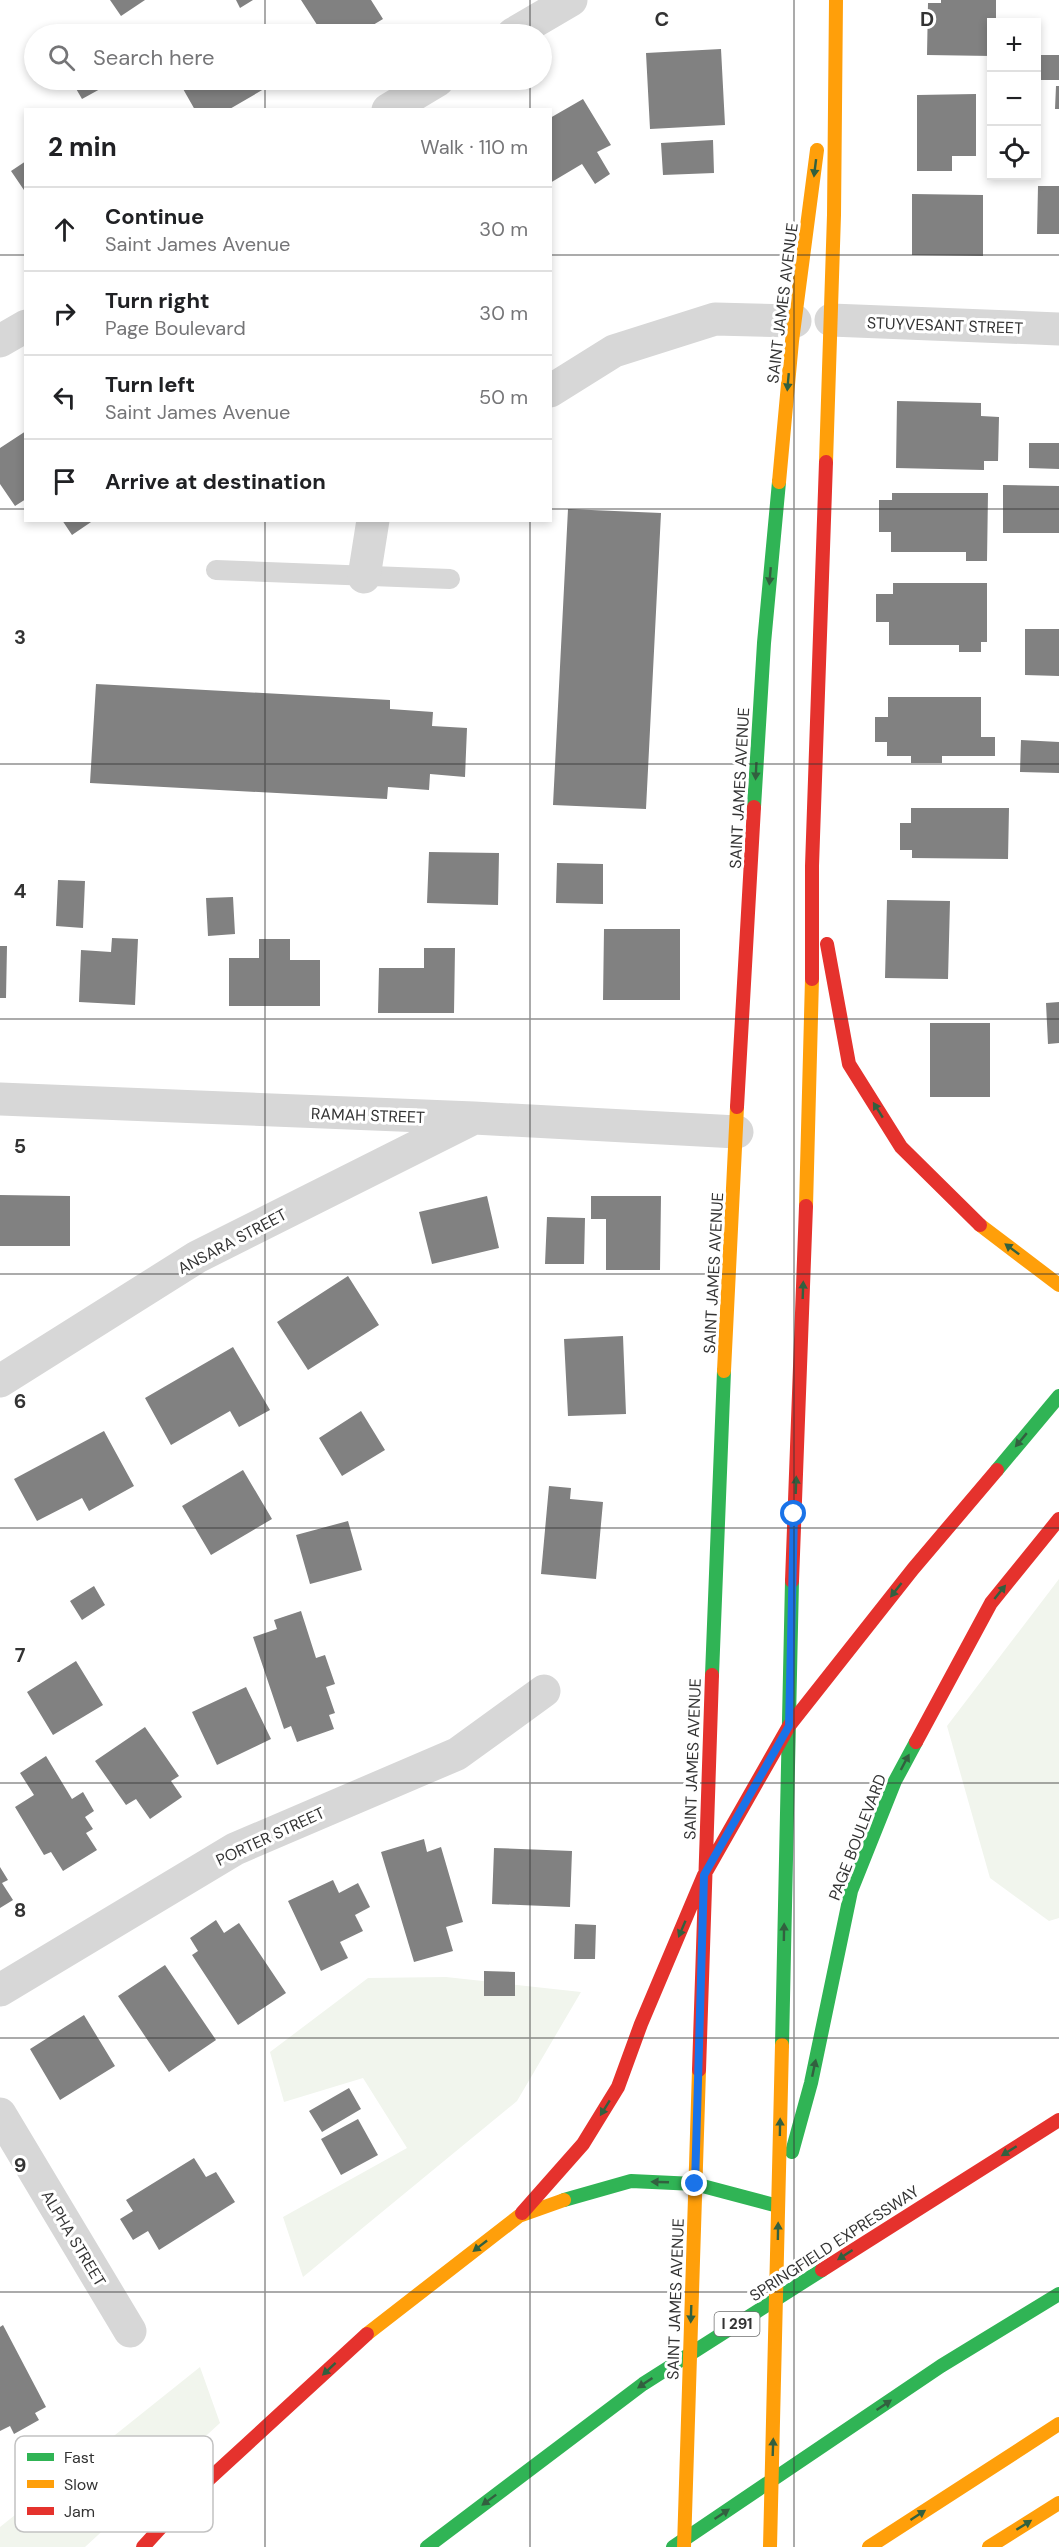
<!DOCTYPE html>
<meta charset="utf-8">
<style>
:root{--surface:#fff;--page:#f2f2f2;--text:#202124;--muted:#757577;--line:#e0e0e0}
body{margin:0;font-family:"DM Sans",sans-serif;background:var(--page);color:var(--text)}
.controls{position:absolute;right:18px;top:18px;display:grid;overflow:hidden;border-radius:0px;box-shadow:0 3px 9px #0003}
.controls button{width:54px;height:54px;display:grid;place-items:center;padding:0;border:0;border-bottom:2px solid var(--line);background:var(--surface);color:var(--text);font:30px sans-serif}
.stop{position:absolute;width:18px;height:18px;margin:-14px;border:4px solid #1a73e8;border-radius:50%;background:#fff}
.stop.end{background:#1a73e8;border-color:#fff;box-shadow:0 2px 6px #0008}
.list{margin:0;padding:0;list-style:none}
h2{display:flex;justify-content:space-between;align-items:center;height:78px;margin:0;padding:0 24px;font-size:26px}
h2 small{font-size:20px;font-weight:400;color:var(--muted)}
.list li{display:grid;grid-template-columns:39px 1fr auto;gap:18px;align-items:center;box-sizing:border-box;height:84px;padding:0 24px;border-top:2px solid var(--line)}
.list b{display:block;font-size:22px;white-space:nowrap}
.list p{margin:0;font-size:20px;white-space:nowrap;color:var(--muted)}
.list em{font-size:20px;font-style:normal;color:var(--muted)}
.icon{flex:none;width:33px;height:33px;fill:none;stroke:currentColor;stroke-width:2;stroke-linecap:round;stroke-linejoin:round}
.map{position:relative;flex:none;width:1059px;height:2547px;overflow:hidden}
.search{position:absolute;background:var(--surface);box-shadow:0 3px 9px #0003;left:24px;top:24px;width:528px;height:66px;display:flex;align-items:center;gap:15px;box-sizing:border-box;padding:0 21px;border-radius:33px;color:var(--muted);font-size:22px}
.panel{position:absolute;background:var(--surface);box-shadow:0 3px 9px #0003;left:24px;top:108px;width:528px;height:414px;border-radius:0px}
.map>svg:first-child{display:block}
</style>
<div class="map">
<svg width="1059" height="2547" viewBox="0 0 1059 2547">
<rect width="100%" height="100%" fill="#fff"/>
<!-- green -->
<path fill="#f1f5ed" d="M1059,1579v339l-10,3 -59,-43 -43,-152z
M446,1977l135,15 -64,109 -214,176 -20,-60 124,-69 -44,-70 -79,24 -14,-50 98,-74z
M200,2367l20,56 -135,124h-85v-20z"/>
<!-- building -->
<path fill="#818181" d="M110,0h35l-24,16z
M236,0h17l-13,8z
M301,0h70l12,19 -25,15h-35z
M941,0h55v22h-4v34l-65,-1 1,-52h13z
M240,27l4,7h-17z
M721,49l4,76 -75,4 -4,-76z
M1036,55h23v25h-23z
M71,80h38l2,3 -29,16z
M178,80h96l2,2 -48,28h-33z
M1056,86h3v23h-4z
M976,94v62h-24v15h-35v-76z
M583,99l28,46 -14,7 13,22 -15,10 -13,-20 -32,19v-65z
M713,140l1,33 -51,2 -2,-32z
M26,161v32l-15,-22z
M1038,186h21v48h-22z
M912,194l71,1v61l-71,-1z
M897,401l84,2v13l18,1 -1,44h-14v9l-88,-2z
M26,431v68l-11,7 -15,-22v-36z
M1029,443h30v26l-30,-1z
M1003,485l56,1v47h-56z
M892,493h96l-1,68h-21v-9h-75v-20h-12v-32h13z
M568,509l93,4 -15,296 -93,-4z
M62,520h32l-22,15z
M893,583h94v59h-6v10h-22v-7h-70v-23h-13v-28h17z
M1025,629h34v47l-34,-1z
M96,684l294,16v9l43,3 -1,14 35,2 -2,49 -35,-3 -1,16 -41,-3 -1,12 -297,-16z
M888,697h93v40h14v19h-53v7h-31v-7h-24v-14h-12v-25h13z
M1021,740l38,2v31l-39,-1z
M911,808h98l-1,51 -96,-1v-8h-12v-27h11z
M429,852l70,1 -1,52 -71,-2z
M557,863l46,1v40l-47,-1z
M58,880l27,1 -2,47 -27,-2z
M233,897l2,37 -27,2 -2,-38z
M887,900l63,1 -2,78 -63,-1z
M604,929h76v71h-77z
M112,938l26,1 -3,66 -56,-3 2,-52 30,2z
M259,939h31v21h30v46h-91v-48h30z
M0,946h7l-1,52h-6z
M424,948h31l-1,65h-76l1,-45h45z
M1059,1002v41l-11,1 -2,-41z
M930,1023h60v74h-60z
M0,1195l70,1v50h-70z
M487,1196l12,52 -67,16 -13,-52z
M591,1196h70l-1,74h-54v-51h-15z
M547,1217l38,1 -1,46h-39z
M348,1276l31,49 -71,45 -31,-48z
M623,1336l3,78 -58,2 -4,-77z
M233,1347l37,63 -31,17 -9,-16 -59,34 -26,-47z
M361,1411l24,39 -43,26 -23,-38z
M104,1431l30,55 -45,25 -7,-13 -45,23 -23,-42z
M243,1470l29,49 -61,36 -29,-49z
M549,1486l22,2 -1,11 33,3 -7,77 -55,-5z
M348,1521l14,49 -52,14 -14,-49z
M94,1586l11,19 -23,15 -12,-19z
M301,1611l15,47 9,-3 10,29 -9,3 9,26 -6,2 5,14 -37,13 -6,-16 -7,3 -31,-92 24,-8 -3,-9z
M76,1661l27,44 -50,30 -26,-43z
M246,1687l25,52 -54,26 -25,-53z
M145,1727l34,49 -8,5 11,16 -32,22 -14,-20 -10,6 -31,-44z
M46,1756l26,43 11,-7 11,19 -9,6 8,12 -7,4 11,17 -34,21 -12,-19 -7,3 -29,-48 19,-12 -14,-22z
M424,1839l3,13 14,-5 22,75 -17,5 7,24 -39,11 -33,-110z
M494,1848l78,3 -2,56 -78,-3z
M0,1867l8,13 -6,3 11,17 -13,8z
M333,1880l6,13 19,-10 12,24 -15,8 8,16 -23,11 8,16 -27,13 -33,-70z
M216,1920l8,13 15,-10 47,70 -48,32 -46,-70 6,-4 -8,-13z
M575,1924l21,1 -1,34h-21z
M165,1965l51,75 -47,32 -51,-76z
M484,1971l31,1v24h-31z
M84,2015l31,51 -55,34 -30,-51z
M349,2088l12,21 -39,23 -13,-21z
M358,2119l20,36 -37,20 -20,-36z
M194,2158l12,19 10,-5 19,30 -76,48 -11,-19 -15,9 -13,-21 13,-8 -7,-11z
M3,2325l43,82 -11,6 4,7 -25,14 -4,-8 -10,5v-104z"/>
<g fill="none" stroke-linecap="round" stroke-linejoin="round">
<!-- lane -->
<path stroke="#d7d7d7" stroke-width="20" d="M216,570l234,9"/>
<!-- street -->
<path stroke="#d7d7d7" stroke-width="33" d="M513,34l58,-34
M388,110l50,-30
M831,320l228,9
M0,341l26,-15
M550,391l64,-40 101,-32 80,2
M364,577l9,-57
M0,1099l474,19 263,14
M0,1381l197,-124 273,-137
M0,1990l235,-141 222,-95 87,-63
M0,2114l130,217"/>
<!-- fast -->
<path stroke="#30b455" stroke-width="14" d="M754,807l10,-164 15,-161
M997,1470l62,-74
M712,1675l12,-304
M782,2045l10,-464
M792,2152l19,-69 40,-192 44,-110 21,-39
M564,2200l67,-19 64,3 83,22
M427,2547l216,-163 179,-114
M673,2547l268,-181 118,-72"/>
<!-- slow -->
<path stroke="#ff9f0a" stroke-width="14" d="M826,462l8,-247 2,-215
M779,482l13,-141 25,-191
M806,1206l6,-227
M980,1225l79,60
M724,1371l13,-264
M367,2334l152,-118 45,-16
M684,2547l15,-477
M770,2547l12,-502
M869,2547l190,-123
M989,2547l70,-44"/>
<!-- jam -->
<path stroke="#e5322d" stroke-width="14" d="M827,944l22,120 52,83 79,78
M812,979v-113l14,-404
M737,1107l17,-300
M792,1581l14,-375
M916,1742l75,-139 68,-84
M707,1870l82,-144 124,-157 84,-99
M699,2070l13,-395
M522,2213l61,-69 35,-57 23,-63 63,-149
M822,2270l237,-150
M143,2547l41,-45 183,-168"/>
</g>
<!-- one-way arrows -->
<defs><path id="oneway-solid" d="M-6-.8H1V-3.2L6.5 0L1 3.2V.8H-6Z" transform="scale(1.5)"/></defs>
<g fill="#32603f">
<use href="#oneway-solid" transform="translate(815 168) rotate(97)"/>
<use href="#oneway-solid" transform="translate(788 382) rotate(95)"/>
<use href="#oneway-solid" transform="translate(770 576) rotate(95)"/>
<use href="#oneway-solid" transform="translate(756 771) rotate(93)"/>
<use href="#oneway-solid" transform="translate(878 1110) rotate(-122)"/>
<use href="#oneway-solid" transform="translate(1012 1249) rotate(-143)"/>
<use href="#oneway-solid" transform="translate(803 1290) rotate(-88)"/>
<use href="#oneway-solid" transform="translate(1021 1440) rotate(130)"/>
<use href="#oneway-solid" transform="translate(796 1485) rotate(-88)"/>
<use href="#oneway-solid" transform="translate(896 1590) rotate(128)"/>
<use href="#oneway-solid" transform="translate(1000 1592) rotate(-51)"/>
<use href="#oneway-solid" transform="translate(905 1762) rotate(-62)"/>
<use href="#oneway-solid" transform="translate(682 1929) rotate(113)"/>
<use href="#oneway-solid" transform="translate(784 1932) rotate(-89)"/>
<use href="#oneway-solid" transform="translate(814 2068) rotate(-78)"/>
<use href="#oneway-solid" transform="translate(605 2108) rotate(122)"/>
<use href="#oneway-solid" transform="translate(780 2127) rotate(-89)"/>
<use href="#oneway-solid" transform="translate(1009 2151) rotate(148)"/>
<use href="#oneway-solid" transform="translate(660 2182) rotate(-178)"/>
<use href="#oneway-solid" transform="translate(778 2231) rotate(-89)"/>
<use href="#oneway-solid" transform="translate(480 2246) rotate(142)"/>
<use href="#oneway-solid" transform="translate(845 2255) rotate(147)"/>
<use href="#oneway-solid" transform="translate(691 2314) rotate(92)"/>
<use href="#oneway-solid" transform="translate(329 2369) rotate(137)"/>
<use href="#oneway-solid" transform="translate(645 2383) rotate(146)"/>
<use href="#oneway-solid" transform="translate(884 2405) rotate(-34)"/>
<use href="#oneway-solid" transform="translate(773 2447) rotate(-88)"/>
<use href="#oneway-solid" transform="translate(489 2500) rotate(143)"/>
<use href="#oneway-solid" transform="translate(722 2514) rotate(-34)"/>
<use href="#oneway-solid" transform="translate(918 2515) rotate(-33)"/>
<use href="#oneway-solid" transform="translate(1024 2525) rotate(-32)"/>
</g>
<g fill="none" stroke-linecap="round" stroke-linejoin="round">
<!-- route -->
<path stroke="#1a73e8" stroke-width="8" d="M695,2184l9,-309 85,-149 5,-212"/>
</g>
<!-- grid -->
<path fill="none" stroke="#333" stroke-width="1.5" stroke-opacity="0.55" d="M265,0v34M530,0v34M794,0v2547M265,80v30M530,80v30M0,255h26M550,255h509M0,509h26M550,509h509M265,520v2027M530,520v2027M0,764h1059M0,1019h1059M0,1274h1059M0,1528h1059M0,1783h1059M0,2038h1059M0,2292h1059"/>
<g text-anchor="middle" stroke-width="6" stroke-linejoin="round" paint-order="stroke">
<!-- shield labels -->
<rect fill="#fff" stroke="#707070" stroke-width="1.5" x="714.5" y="2312" width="45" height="24" rx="4.5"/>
<g font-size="15" font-weight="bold" fill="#333">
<text x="737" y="2329">I 291</text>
</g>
<!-- street labels -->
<g font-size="16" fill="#333" stroke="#fff">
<text transform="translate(782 303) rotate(-83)" y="6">SAINT JAMES AVENUE</text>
<text transform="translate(945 325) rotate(2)" y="6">STUYVESANT STREET</text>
<text transform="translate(739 788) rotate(-87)" y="6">SAINT JAMES AVENUE</text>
<text transform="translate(368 1115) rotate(2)" y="6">RAMAH STREET</text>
<text transform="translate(232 1241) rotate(-28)" y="6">ANSARA STREET</text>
<text transform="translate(713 1273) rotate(-87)" y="6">SAINT JAMES AVENUE</text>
<text transform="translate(692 1759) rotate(-88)" y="6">SAINT JAMES AVENUE</text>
<text transform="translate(270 1836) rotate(-25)" y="6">PORTER STREET</text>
<text transform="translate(857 1837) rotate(-69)" y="6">PAGE BOULEVARD</text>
<text transform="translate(74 2238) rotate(59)" y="6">ALPHA STREET</text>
<text transform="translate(834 2243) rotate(-33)" y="6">SPRINGFIELD EXPRESSWAY</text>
<text transform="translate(675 2299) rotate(-88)" y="6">SAINT JAMES AVENUE</text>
</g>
</g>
<!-- legend -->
<rect x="15" y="2436" width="198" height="96" rx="9" fill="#fff" stroke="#c2c2c2" stroke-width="1.5"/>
<rect x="27" y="2453" width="27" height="8" fill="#30b455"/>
<rect x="27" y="2480" width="27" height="8" fill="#ff9f0a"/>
<rect x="27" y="2507" width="27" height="8" fill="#e5322d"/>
<g font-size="16" fill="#333">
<text x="64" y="2463">Fast</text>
<text x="64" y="2490">Slow</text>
<text x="64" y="2517">Jam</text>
</g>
<g font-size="20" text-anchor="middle" font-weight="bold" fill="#333" stroke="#fff" stroke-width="6" stroke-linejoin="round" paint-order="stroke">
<text x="662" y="26">C</text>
<text x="927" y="26">D</text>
<text x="20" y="644">3</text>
<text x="20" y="898">4</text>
<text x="20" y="1153">5</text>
<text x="20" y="1408">6</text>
<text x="20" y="1662">7</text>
<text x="20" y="1917">8</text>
<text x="20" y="2172">9</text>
</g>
</svg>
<div class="controls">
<button>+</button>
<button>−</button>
<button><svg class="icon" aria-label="locate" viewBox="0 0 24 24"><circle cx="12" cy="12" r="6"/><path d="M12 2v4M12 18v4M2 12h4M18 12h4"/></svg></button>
</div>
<div class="stop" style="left:794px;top:1514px"></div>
<div class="stop end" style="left:695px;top:2184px"></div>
<div class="search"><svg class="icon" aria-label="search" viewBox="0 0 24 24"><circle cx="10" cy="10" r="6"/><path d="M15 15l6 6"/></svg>Search here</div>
<section class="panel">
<h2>2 min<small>Walk · 110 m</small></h2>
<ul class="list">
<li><svg class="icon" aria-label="ahead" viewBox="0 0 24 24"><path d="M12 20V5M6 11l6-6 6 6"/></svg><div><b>Continue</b><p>Saint James Avenue</p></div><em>30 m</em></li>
<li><svg class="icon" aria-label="right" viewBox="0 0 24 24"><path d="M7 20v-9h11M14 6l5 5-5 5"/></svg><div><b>Turn right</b><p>Page Boulevard</p></div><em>30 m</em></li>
<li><svg class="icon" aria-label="left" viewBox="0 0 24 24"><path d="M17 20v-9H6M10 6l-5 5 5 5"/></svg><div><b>Turn left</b><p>Saint James Avenue</p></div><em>50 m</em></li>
<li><svg class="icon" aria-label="arrive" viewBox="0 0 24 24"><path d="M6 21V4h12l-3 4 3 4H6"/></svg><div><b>Arrive at destination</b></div></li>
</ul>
</section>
</div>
